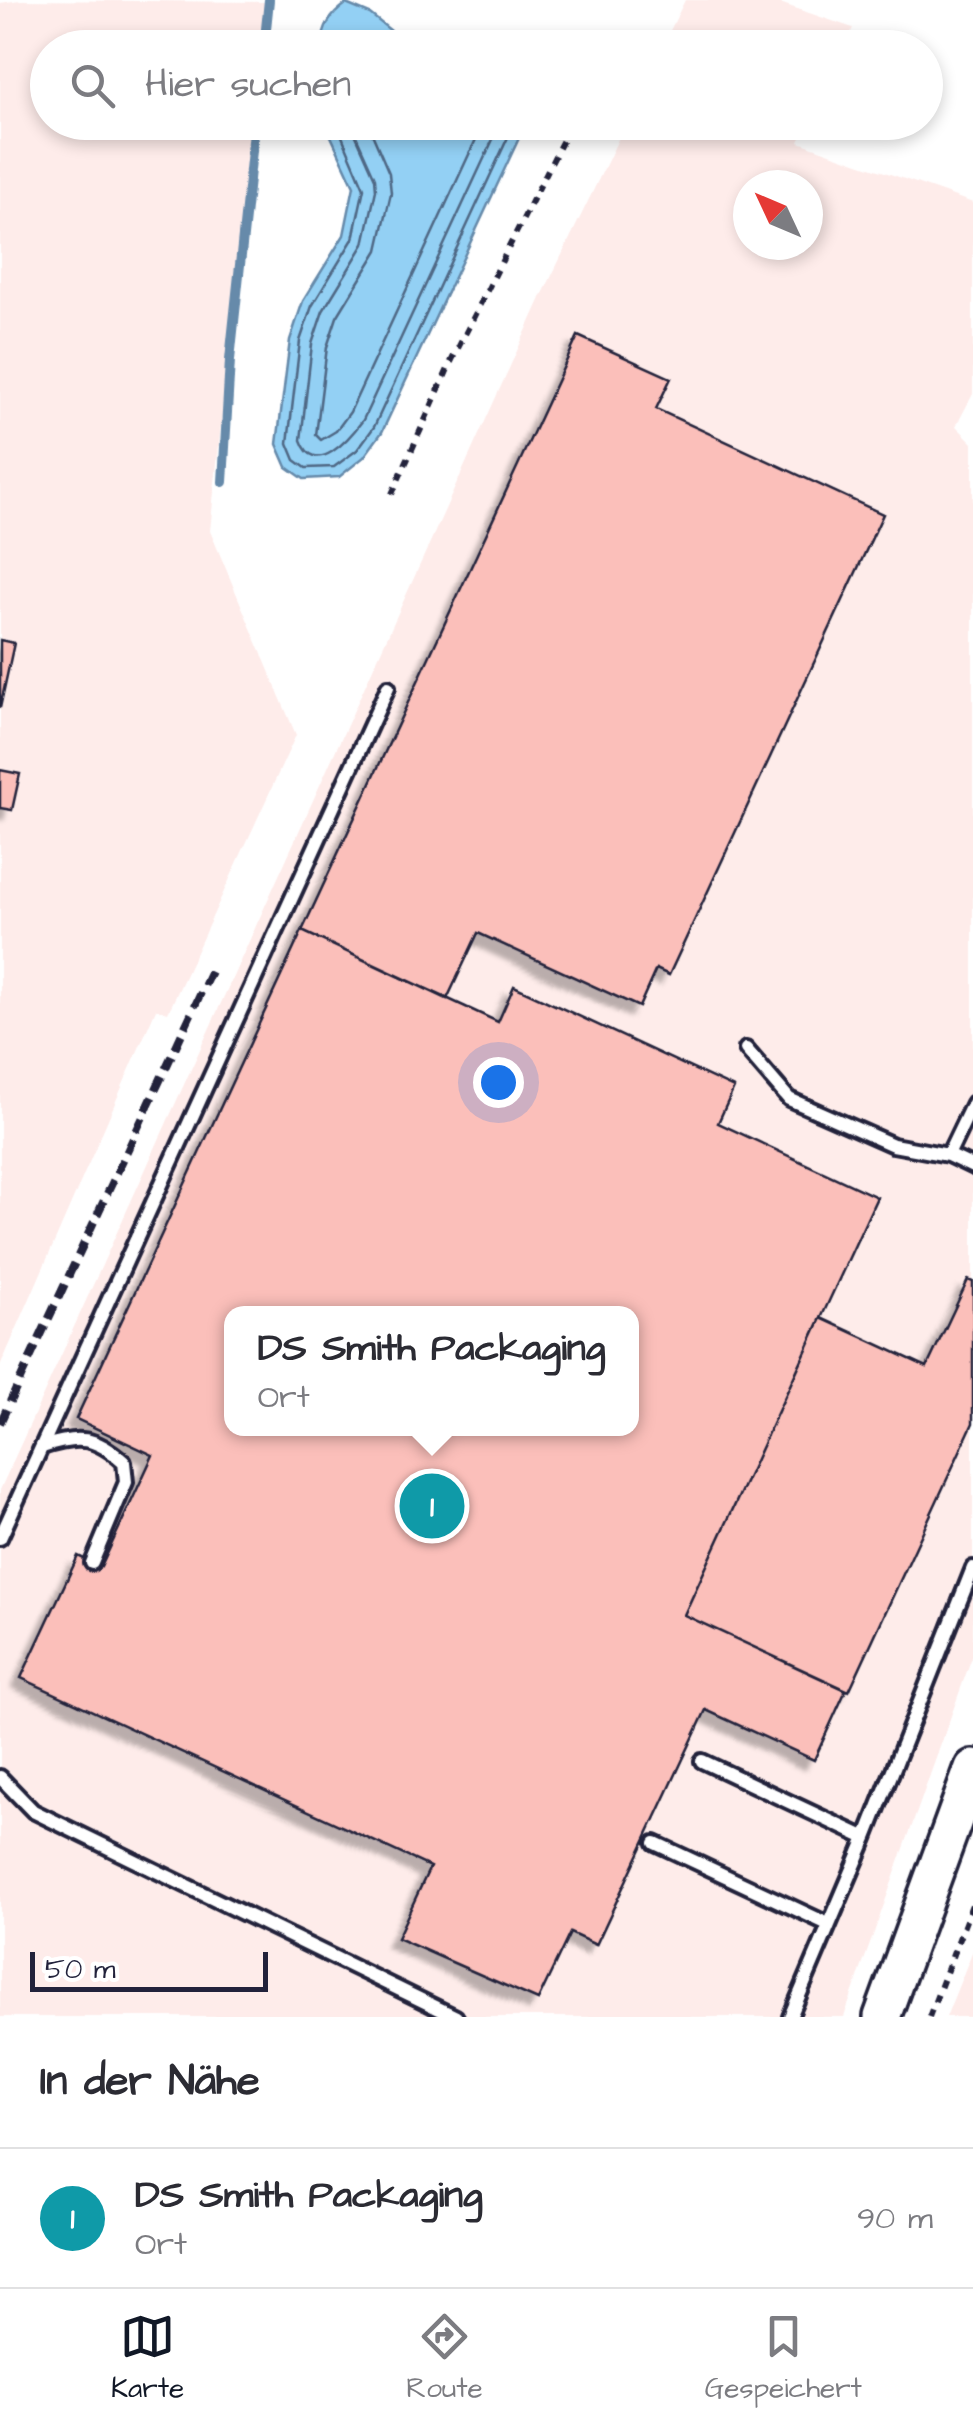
<!DOCTYPE html>
<html lang="de">
<meta charset="utf-8">
<style>
:root{--surface:#fff;--page:#f2f2f3;--text:#2b2b33;--muted:#7c7c81;--line:#e1e1e2;--accent:#111827}
body{margin:0;font-family:"Architects Daughter",sans-serif;background:var(--page);color:var(--text)}
.compass{position:absolute;left:733px;top:170px;width:90px;height:90px;border-radius:50%;background:var(--surface);box-shadow:0 5px 15px #0003;rotate:314deg}
.scale{position:absolute;left:30px;bottom:25px;width:238px;box-sizing:border-box;padding-left:10px;border:5px solid #22223b;border-top:0;font-size:28px;line-height:35px;white-space:nowrap;color:#22223b;-webkit-text-stroke:8px #fff;paint-order:stroke}
.you{position:absolute;left:498px;top:1082px;width:35px;height:35px;margin:-25px;border:8px solid #fff;border-radius:50%;background:#1a73e8;box-shadow:0 0 0 15px #1a73e833}
.badge{display:grid;place-items:center;width:65px;height:65px;border-radius:50%;background:var(--accent);color:#fff;font-size:32px;font-weight:700}
.pin{position:absolute;translate:-50% -50%;border:5px solid #fff;box-shadow:0 2px 10px #0006}
.popup{position:absolute;left:224px;top:1306px;width:415px;height:130px;box-sizing:border-box;display:grid;place-content:center;border-radius:20px;background:var(--surface);filter:drop-shadow(0 2px 8px #0005);font-size:32px;white-space:nowrap;color:var(--muted)}
.popup b{font-size:38px;color:var(--text)}
.popup::after{content:'';position:absolute;left:50%;top:100%;margin-left:-20px;border:20px solid transparent;border-top-color:var(--surface)}
.list{margin:0;padding:0;list-style:none}
h2{display:flex;justify-content:space-between;align-items:center;height:130px;margin:0;padding:0 40px;font-size:42px}
h2 small{font-size:32px;font-weight:400;color:var(--muted)}
.list li{display:grid;grid-template-columns:65px 1fr auto;gap:30px;align-items:center;box-sizing:border-box;height:140px;padding:0 40px;border-top:2px solid var(--line)}
.list b{display:block;font-size:38px;white-space:nowrap}
.list p{margin:0;font-size:32px;white-space:nowrap;color:var(--muted)}
.list em{font-size:32px;font-style:normal;color:var(--muted)}
.icon{flex:none;width:55px;height:55px;fill:none;stroke:currentColor;stroke-width:2;stroke-linecap:round;stroke-linejoin:round}
.map{position:relative;flex:none;width:973px;height:2017px;overflow:hidden}
.search{position:absolute;background:var(--surface);box-shadow:0 5px 15px #0003;left:30px;right:30px;top:30px;height:110px;display:flex;align-items:center;gap:25px;box-sizing:border-box;padding:0 35px;border-radius:55px;color:var(--muted);font-size:38px}
.sheet{height:270px;background:var(--surface)}
nav{display:flex;justify-content:space-around;align-items:center;box-sizing:border-box;height:140px;border-top:2px solid var(--line);background:var(--surface);font-size:28px;color:var(--muted)}
nav a{display:grid;justify-items:center;gap:5px}
nav .on{color:var(--accent)}
.map>svg:first-child{display:block}
</style>
<div class="map">
<svg width="973" height="2017" viewBox="0 0 973 2017">
<defs>
<filter id="shadow"><feDropShadow dx="-9" dy="9" stdDeviation="2.5" flood-color="#0004"/></filter>
</defs>
<rect width="100%" height="100%" fill="#fff"/>
<filter id="ink" filterUnits="userSpaceOnUse"><feTurbulence type="fractalNoise" baseFrequency=".01" numOctaves="2"/><feDisplacementMap in="SourceGraphic" scale="20" xChannelSelector="R" yChannelSelector="G"/><feConvolveMatrix kernelMatrix="1 2 1 2 8 2 1 2 1" color-interpolation-filters="sRGB"/></filter>
<g filter="url(#ink)">
<!-- built -->
<path fill="#feecea" fill-rule="evenodd" d="M20,0l245,2 -5,45 -212,1v74l204,1 -42,408 86,204 -128,278 -12,-4 -156,358v-1364z
M685,0h86l82,28 -9,19h-182z
M626,123h181l-8,19 174,61v191l-17,32 17,17v1211l-129,363h-844v-527l541,-1192zM748,185h60v60h-60zM232,1314h400v114h-400z
M973,1950v67h-27z"/>
<!-- water -->
<path fill="#93d0f4" stroke="#668aaa" stroke-width="2.5" d="M346,4l24,10 31,25 43,8h-123c3,-20 8,-31 25,-43z
M325,123h201l-144,309 -18,25 -25,20 -35,2 -17,-12 -10,-23 13,-104 13,-39 41,-66 10,-49z"/>
<g fill="none" stroke-linecap="round" stroke-linejoin="round">
<!-- shore -->
<path stroke="#4f6885" stroke-width="2.5" d="M336,122l28,66 -11,51 -41,67 -12,35 -12,102 7,17 11,8 28,-1 23,-17 17,-23 141,-305
M350,122l25,56 1,12 -12,54 -41,67 -11,33 -11,96c14,39 48,-1 62,-20l138,-298
M367,122l22,51 2,20 -13,57 -41,67 -10,30 -11,88 5,5 15,-9 14,-19 134,-290"/>
<!-- stream -->
<path stroke="#668aaa" stroke-width="10" d="M264,48l5,-48
M223,482l7,-122 25,-238"/>
</g>
<!-- building -->
<path fill="#fbbfba" stroke="#22223b" stroke-width="2.5" fill-rule="evenodd" filter="url(#shadow)" d="M578,336l93,42 -15,31 227,105 -214,461 -13,-6 -17,38 -161,-74 -31,66 -145,-68z
M0,640l14,3 -14,65z
M0,770l20,4 -8,36 -12,-2z
M302,931l196,91 16,-36 220,102 -16,35 159,74 -193,418 162,75 -32,70 -108,-50 -110,235 -26,-12 -32,67 -141,-62 33,-71 -409,-189 57,-122 23,11 52,-112 -77,-36zM232,1314h400v114h-400z
M968,1280l5,2v141l-124,268 -165,-76 137,-297 106,49z"/>
<g fill="none" stroke-linecap="round" stroke-linejoin="round">
<!-- service casing -->
<g stroke="#22223b" stroke-width="20">
<path id="service" d="M746,1049l43,50 104,46 55,10 25,12
M948,1155l25,-52
M42,1447c36,-12 53,-11 82,15l2,20 -34,81
M0,1538l388,-851
M702,1761l164,77
M0,1777l33,34 423,206
M655,1843l173,81
M790,2017l76,-179 107,-270"/>
</g>
<!-- secondary casing -->
<g stroke="#22223b" stroke-width="42">
<path id="secondary" d="M882,2017l91,-249"/>
</g>
<!-- path -->
<path stroke="#22223b" stroke-width="6" stroke-dasharray="8 8" stroke-linecap="butt" d="M609,48l2,-5
M392,494l60,-134 120,-238
M929,2017l44,-115"/>
<!-- service -->
<use href="#service" stroke="#fff" stroke-width="12"/>
<!-- secondary -->
<use href="#secondary" stroke="#fff" stroke-width="35"/>
<!-- rail -->
<path stroke="#22223b" stroke-width="8" stroke-dasharray="15 8" stroke-linecap="butt" d="M0,1423l213,-456"/>
</g>
</g>
</svg>
<svg class="compass" viewBox="-18 -18 36 36"><path d="M0-13l5 13h-10z" fill="#e53935"/><path d="M0 13l5-13h-10z" fill="#7c7c81"/></svg>
<div class="scale">50 m</div>
<div class="you"></div>
<div class="pin badge" style="left:432px;top:1506px;background:#0f9aa8">1</div>
<div class="popup"><b>DS Smith Packaging</b>Ort</div>
<div class="search"><svg class="icon" aria-label="search" viewBox="0 0 24 24"><circle cx="10" cy="10" r="6"/><path d="M15 15l6 6"/></svg>Hier suchen</div>
</div>
<section class="sheet">
<h2>In der Nähe<small></small></h2>
<ul class="list">
<li><span class="badge" style="background:#0f9aa8">1</span><div><b>DS Smith Packaging</b><p>Ort</p></div><em>90 m</em></li>
</ul>
</section>
<nav>
<a class="on"><svg class="icon" aria-label="map" viewBox="0 0 24 24"><path d="M3 6l6-2 6 2 6-2v14l-6 2-6-2-6 2zM9 4v14M15 6v14"/></svg>Karte</a>
<a><svg class="icon" aria-label="directions" viewBox="0 0 24 24"><path d="M12 3l9 9-9 9-9-9zM9 14v-3h6M13 9l2 2-2 2"/></svg>Route</a>
<a><svg class="icon" aria-label="saved" viewBox="0 0 24 24"><path d="M7 4h10v16l-5-4-5 4z"/></svg>Gespeichert</a>
</nav>
